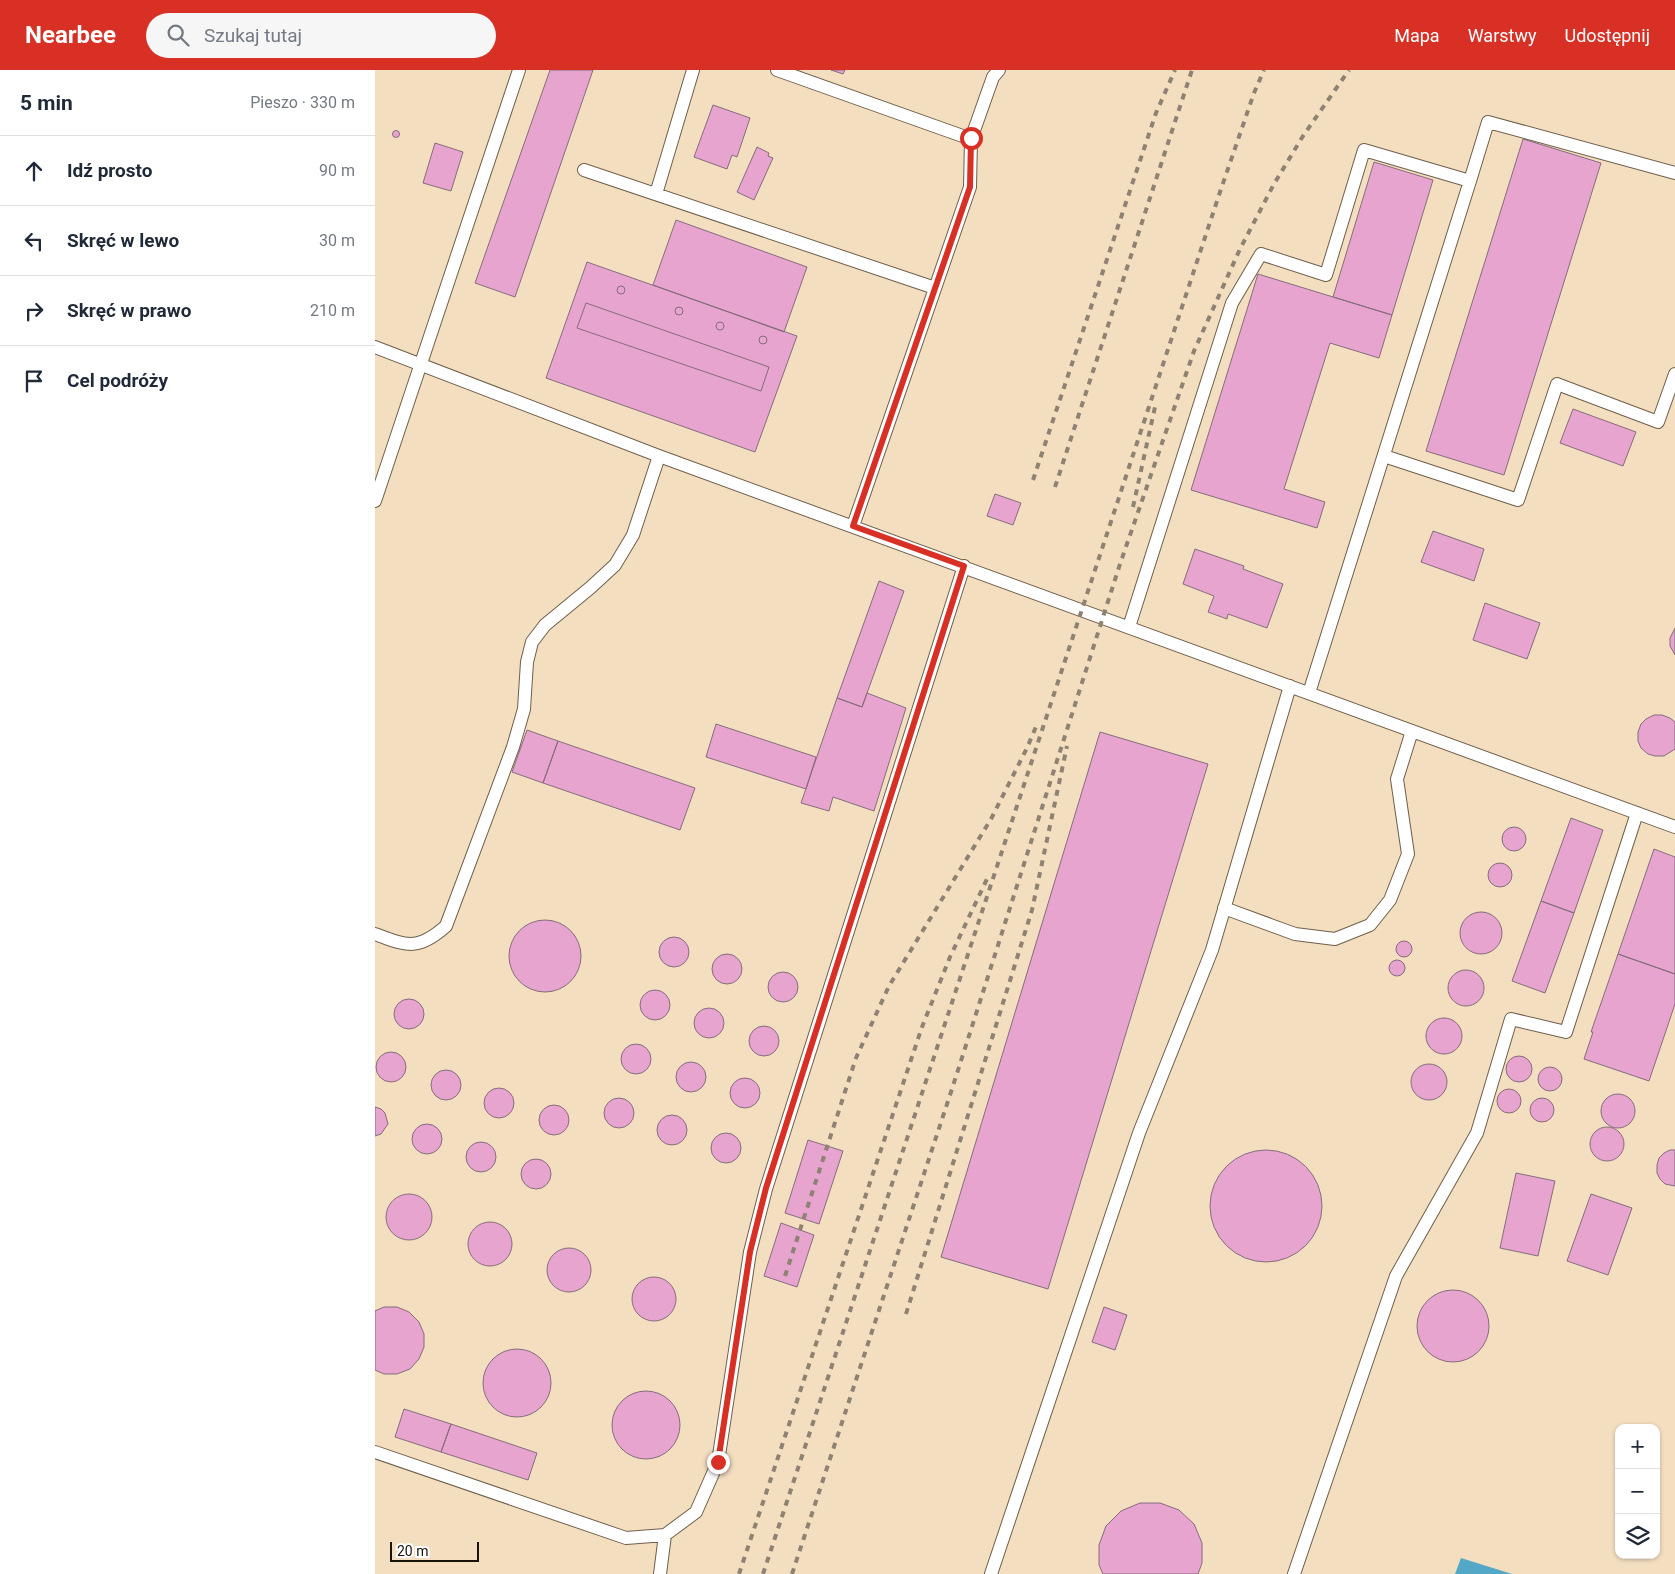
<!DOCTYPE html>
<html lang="pl">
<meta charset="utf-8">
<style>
:root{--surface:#fff;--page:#f6f6f7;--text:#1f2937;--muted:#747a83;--line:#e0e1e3;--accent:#d93025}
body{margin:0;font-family:Roboto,sans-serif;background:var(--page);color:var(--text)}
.controls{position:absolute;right:15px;bottom:15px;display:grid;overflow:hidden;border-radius:10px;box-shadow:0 1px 4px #0004}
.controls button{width:45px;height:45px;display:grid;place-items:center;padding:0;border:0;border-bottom:1px solid var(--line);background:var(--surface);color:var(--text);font:25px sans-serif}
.scale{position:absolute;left:15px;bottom:12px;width:89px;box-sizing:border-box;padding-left:5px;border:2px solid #18120a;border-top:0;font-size:14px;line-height:18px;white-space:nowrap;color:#18120a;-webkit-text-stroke:4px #fff;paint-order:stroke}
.stop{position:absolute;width:15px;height:15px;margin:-11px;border:4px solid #d93025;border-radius:50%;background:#fff}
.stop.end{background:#d93025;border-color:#fff;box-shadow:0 1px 5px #0008}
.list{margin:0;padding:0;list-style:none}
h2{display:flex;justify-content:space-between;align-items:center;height:65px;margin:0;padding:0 20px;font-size:21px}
h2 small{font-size:16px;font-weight:400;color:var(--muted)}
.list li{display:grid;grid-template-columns:32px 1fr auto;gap:15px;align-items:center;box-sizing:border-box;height:70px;padding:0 20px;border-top:1px solid var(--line)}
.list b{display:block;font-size:19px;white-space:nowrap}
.list em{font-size:16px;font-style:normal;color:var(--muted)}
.icon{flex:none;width:28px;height:28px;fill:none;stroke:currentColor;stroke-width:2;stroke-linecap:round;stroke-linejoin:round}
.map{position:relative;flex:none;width:1300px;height:1504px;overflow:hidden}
header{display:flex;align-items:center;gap:30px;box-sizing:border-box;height:70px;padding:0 25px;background:var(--accent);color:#fff}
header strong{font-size:24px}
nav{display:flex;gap:28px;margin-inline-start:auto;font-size:18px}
.search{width:350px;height:45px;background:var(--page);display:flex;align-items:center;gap:12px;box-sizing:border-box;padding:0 18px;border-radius:28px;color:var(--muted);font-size:19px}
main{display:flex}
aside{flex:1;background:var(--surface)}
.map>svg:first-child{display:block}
</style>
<header>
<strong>Nearbee</strong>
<div class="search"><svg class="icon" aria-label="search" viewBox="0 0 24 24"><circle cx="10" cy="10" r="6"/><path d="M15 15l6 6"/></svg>Szukaj tutaj</div>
<nav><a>Mapa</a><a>Warstwy</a><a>Udostępnij</a></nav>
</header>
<main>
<aside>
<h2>5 min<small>Pieszo · 330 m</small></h2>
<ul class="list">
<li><svg class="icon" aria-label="ahead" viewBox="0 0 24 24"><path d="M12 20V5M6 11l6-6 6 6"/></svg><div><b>Idź prosto</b></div><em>90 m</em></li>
<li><svg class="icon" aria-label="left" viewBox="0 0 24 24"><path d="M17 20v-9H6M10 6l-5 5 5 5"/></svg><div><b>Skręć w lewo</b></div><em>30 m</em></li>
<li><svg class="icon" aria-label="right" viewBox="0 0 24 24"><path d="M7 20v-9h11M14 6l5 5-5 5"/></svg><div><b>Skręć w prawo</b></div><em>210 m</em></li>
<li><svg class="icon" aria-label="arrive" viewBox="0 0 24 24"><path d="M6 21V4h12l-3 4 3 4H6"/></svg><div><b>Cel podróży</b></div></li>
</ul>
</aside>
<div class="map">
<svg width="1300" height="1504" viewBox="0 0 1300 1504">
<rect width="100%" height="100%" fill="#f8e7d0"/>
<!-- built -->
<path fill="#f4dec0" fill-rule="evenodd" d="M0,0h1300v1504h-1300zM1244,1358h37v127h-37z"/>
<!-- water -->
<path fill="#53a8c8" d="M1086,1488l51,16h-57z"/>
<!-- building -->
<path fill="#e6a4ce" stroke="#856d7c" d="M175,0h43l-78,227 -40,-14z
M456,0h14l-2,4z
M338,35l37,13 -13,39 -5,-2 -5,14 -33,-12z
M17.5 64a3.5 3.5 0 1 1 7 0a3.5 3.5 0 1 1-7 0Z
M1148,69l78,24 -97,312 -78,-24z
M60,73l28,9 -12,39 -28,-8z
M382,77l12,6 -1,3 5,2 -19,42 -17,-8z
M999,92l59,18 -41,135 -59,-18z
M301,150l131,47 -23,65 -131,-47z
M212,192l210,74 -42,116 -209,-74z
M883,204l134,41 -13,43 -49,-15 -46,146 41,13 -8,26 -126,-38z
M242 220a4 4 0 1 1 8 0a4 4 0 1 1-8 0Z
M211,233l183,64 -8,24 -184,-63z
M300 241a4 4 0 1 1 8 0a4 4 0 1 1-8 0Z
M341 256a4 4 0 1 1 8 0a4 4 0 1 1-8 0Z
M384 270a4 4 0 1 1 8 0a4 4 0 1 1-8 0Z
M1198,339l63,23 -13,34 -63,-23z
M620,424l26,9 -8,22 -26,-9z
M1058,461l51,18 -10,32 -53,-19z
M820,479l49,17 -1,3 40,15 -16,44 -39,-14 -1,5 -19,-7 6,-16 -31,-12z
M504,511l25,10 -42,116 -25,-9z
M1110,533l55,20 -13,36 -54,-19z
M1300,558v27l-5,-9v-8z
M492,623l39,15 -32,103 -41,-14 -4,14 -28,-8 36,-105 25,9z
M1279,645h8l8,3 5,4v27l-11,7h-9l-7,-2 -7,-6 -3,-7v-9l3,-8 5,-5z
M341,654l100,33 -10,32 -100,-32z
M152,660l31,11 -15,42 -31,-11z
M725,662l108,32 -160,525 -107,-32z
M183,671l137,47 -15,42 -137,-47z
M1196,748l32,12 -29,83 -33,-12z
M1127 769a12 12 0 1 1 24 0a12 12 0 1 1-24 0Z
M1279,779l21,8v117l-57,-20z
M1113 805a12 12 0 1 1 24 0a12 12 0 1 1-24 0Z
M1166,831l33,12 -29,80 -33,-12z
M1085 863a21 21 0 1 1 42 0a21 21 0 1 1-42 0Z
M134 886a36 36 0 1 1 72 0a36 36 0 1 1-72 0Z
M284 882a15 15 0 1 1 30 0a15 15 0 1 1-30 0Z
M1021 879a8 8 0 1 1 16 0a8 8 0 1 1-16 0Z
M1243,884l57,20v30l-26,77 -65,-22 9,-27h-2z
M337 899a15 15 0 1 1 30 0a15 15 0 1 1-30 0Z
M1014 898a8 8 0 1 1 16 0a8 8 0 1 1-16 0Z
M1073 918a18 18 0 1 1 36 0a18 18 0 1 1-36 0Z
M393 917a15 15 0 1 1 30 0a15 15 0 1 1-30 0Z
M265 935a15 15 0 1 1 30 0a15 15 0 1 1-30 0Z
M19 944a15 15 0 1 1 30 0a15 15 0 1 1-30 0Z
M319 953a15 15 0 1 1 30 0a15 15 0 1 1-30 0Z
M1051 966a18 18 0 1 1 36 0a18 18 0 1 1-36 0Z
M374 971a15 15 0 1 1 30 0a15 15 0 1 1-30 0Z
M246 989a15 15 0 1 1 30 0a15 15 0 1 1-30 0Z
M1 997a15 15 0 1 1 30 0a15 15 0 1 1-30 0Z
M1131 999a13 13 0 1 1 26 0a13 13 0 1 1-26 0Z
M301 1007a15 15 0 1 1 30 0a15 15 0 1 1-30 0Z
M1036 1012a18 18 0 1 1 36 0a18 18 0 1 1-36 0Z
M1163 1009a12 12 0 1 1 24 0a12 12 0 1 1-24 0Z
M56 1015a15 15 0 1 1 30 0a15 15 0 1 1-30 0Z
M355 1023a15 15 0 1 1 30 0a15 15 0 1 1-30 0Z
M109 1033a15 15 0 1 1 30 0a15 15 0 1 1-30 0Z
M1122 1031a12 12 0 1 1 24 0a12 12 0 1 1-24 0Z
M1226 1041a17 17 0 1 1 34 0a17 17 0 1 1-34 0Z
M1155 1040a12 12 0 1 1 24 0a12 12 0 1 1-24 0Z
M229 1043a15 15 0 1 1 30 0a15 15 0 1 1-30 0Z
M164 1050a15 15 0 1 1 30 0a15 15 0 1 1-30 0Z
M0,1037l6,2 4,4 3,11 -7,10 -6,2z
M282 1060a15 15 0 1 1 30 0a15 15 0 1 1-30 0Z
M37 1069a15 15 0 1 1 30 0a15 15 0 1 1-30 0Z
M1215 1074a17 17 0 1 1 34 0a17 17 0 1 1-34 0Z
M336 1078a15 15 0 1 1 30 0a15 15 0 1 1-30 0Z
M433,1070l35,11 -24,73 -34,-11z
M91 1087a15 15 0 1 1 30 0a15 15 0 1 1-30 0Z
M835 1136a56 56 0 1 1 112 0a56 56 0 1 1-112 0Z
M1295,1080h5v36l-10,-2 -5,-5 -3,-6v-8l2,-7 5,-5z
M146 1104a15 15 0 1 1 30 0a15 15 0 1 1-30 0Z
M1141,1103l39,8 -17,75 -38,-8z
M1216,1124l41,14 -24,67 -41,-14z
M11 1147a23 23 0 1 1 46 0a23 23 0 1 1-46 0Z
M93 1174a22 22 0 1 1 44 0a22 22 0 1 1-44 0Z
M406,1153l33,12 -17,52 -33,-11z
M172 1200a22 22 0 1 1 44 0a22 22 0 1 1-44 0Z
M257 1229a22 22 0 1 1 44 0a22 22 0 1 1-44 0Z
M1042 1256a36 36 0 1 1 72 0a36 36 0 1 1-72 0Z
M9,1237h13l12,5 10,10 5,12v13l-5,12 -9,10 -13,5h-13l-9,-4v-59z
M729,1237l23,8 -12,35 -23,-8z
M108 1313a34 34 0 1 1 68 0a34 34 0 1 1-68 0Z
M237 1355a34 34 0 1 1 68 0a34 34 0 1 1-68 0Z
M29,1339l47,15 -10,28 -46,-15z
M76,1354l86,29 -9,27 -87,-28z
M765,1433h20l19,7 15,14 8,19v20l-4,11h-95l-4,-9v-20l7,-19 15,-15z"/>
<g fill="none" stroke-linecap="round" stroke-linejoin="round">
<!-- service casing -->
<g stroke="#6e5f4b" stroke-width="14">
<path id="service" d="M402,0l194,69
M209,100l351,118
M1095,111l18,-59 187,51
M281,124l37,-124
M0,277l284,109 1016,371
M1009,386l134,44 39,-116 101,38 17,-48
M0,431l144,-431
M478,456l117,-339 1,-48 22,-62 6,-7
M754,557l103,-324 29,-49 65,21 38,-125 106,31 -161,512
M849,838l71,26 40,5 35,-14 20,-25 18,-46 -11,-75 15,-48
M0,864c32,12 43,17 71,-8l67,-179 11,-38 3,-47 5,-20 13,-17 45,-37 25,-23 18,-30 26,-79
M0,1382l251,86 39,-3 31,-23 22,-50 32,-210 16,-63 198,-623
M285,1504l5,-39
M616,1504l148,-441 73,-183 78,-264
M919,1504l102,-298 81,-143 34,-114 55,13 71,-219"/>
</g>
<!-- service -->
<use href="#service" stroke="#fff" stroke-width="12"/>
<!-- rail -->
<path stroke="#8e8272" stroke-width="4" stroke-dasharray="6 6" stroke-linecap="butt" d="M658,410l123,-367 19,-43
M680,417l137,-417
M758,437l22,-100
M410,1206l71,-218 33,-72 102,-167 36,-71 11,-26
M531,1244l126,-404 35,-164
M364,1504l183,-547 28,-70 37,-78
M388,1504l457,-1382 34,-99 10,-23
M417,1504l159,-482 169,-528 74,-213 46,-102 34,-65 29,-48 46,-66"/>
</g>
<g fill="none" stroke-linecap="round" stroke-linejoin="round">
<!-- route -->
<path stroke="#d93025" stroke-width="6" d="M343,1392l32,-210 16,-64 198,-622 -111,-40 117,-339 1,-49"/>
</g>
</svg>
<div class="controls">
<button>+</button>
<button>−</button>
<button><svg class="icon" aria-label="layers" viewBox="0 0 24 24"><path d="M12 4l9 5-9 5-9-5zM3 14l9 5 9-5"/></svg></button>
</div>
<div class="scale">20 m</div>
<div class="stop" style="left:596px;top:68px"></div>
<div class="stop end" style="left:343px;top:1392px"></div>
</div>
</main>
